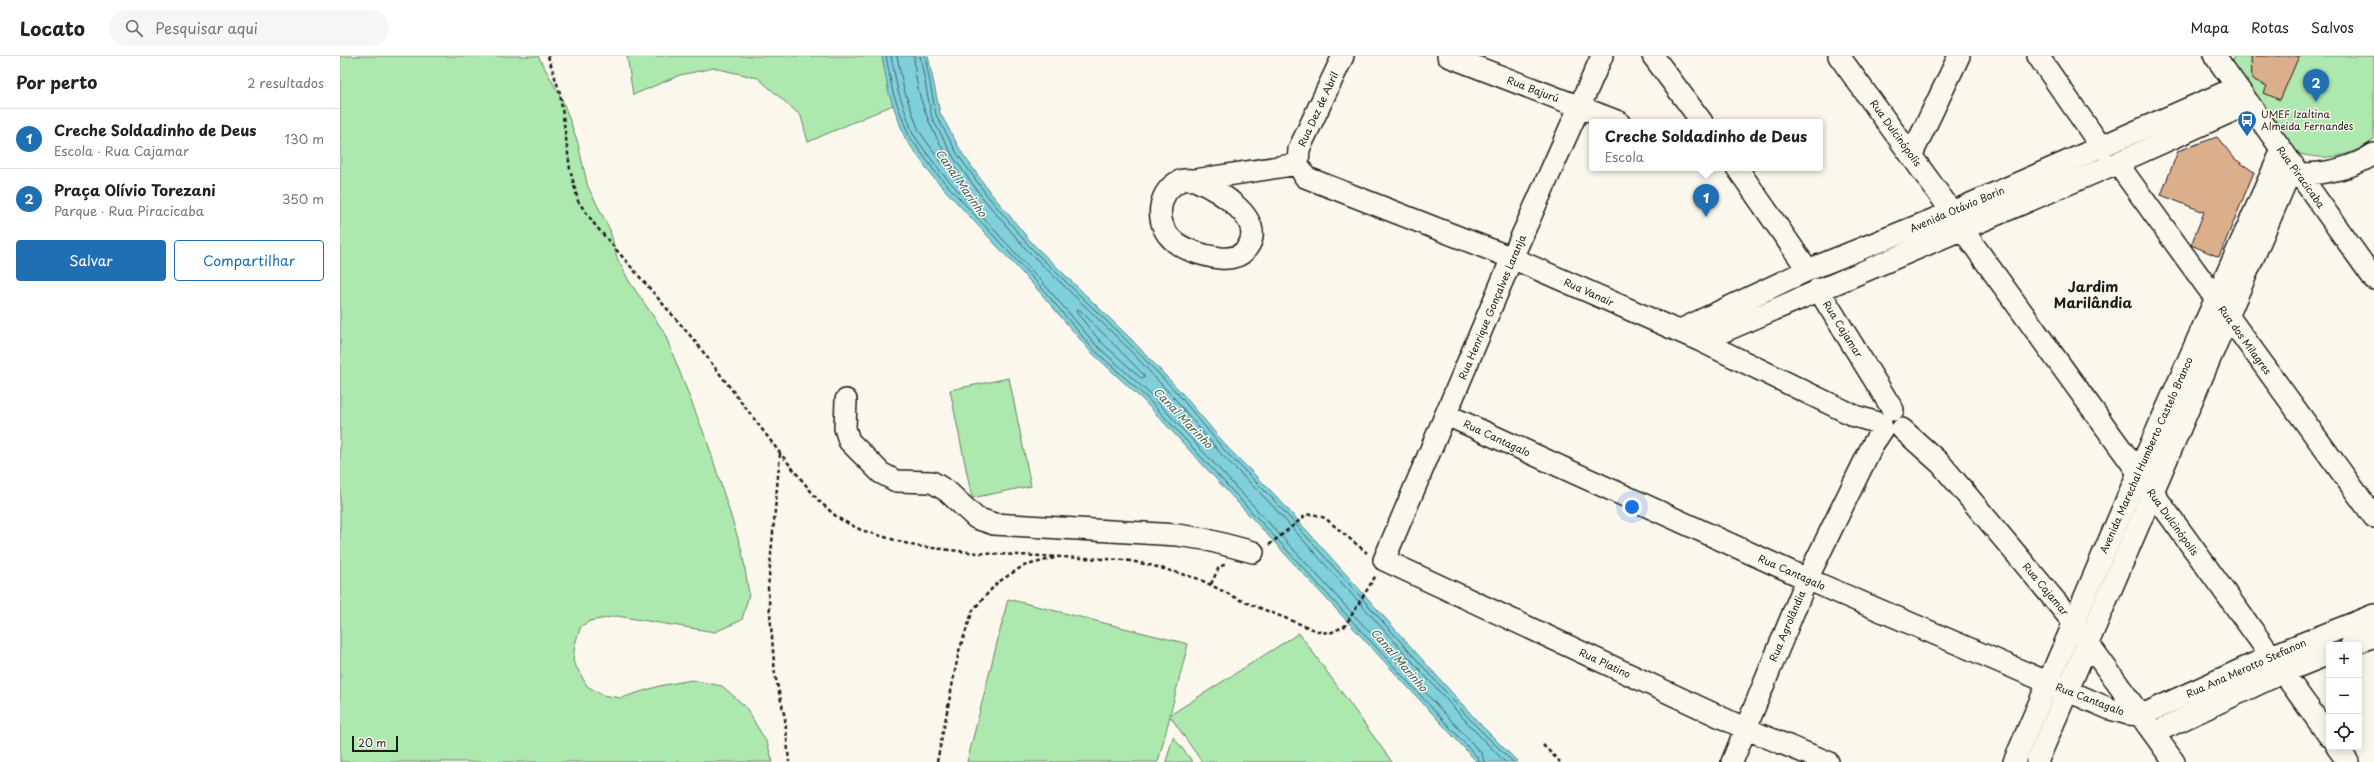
<!DOCTYPE html>
<html lang="pt">
<meta charset="utf-8">
<style>
:root{--surface:#fff;--page:#f6f6f6;--text:#222;--muted:#767676;--line:#e0e0e0;--accent:#1f6fb2}
body{margin:0;font-family:"Playpen Sans",sans-serif;background:var(--page);color:var(--text)}
.controls{position:absolute;right:12px;bottom:12px;display:grid;overflow:hidden;border-radius:4px;box-shadow:0 2px 10px #0003}
.controls button{width:36px;height:36px;display:grid;place-items:center;padding:0;border:0;border-bottom:1px solid var(--line);background:var(--surface);color:var(--text);font:20px sans-serif}
.scale{position:absolute;left:12px;bottom:10px;width:46px;box-sizing:border-box;padding-left:4px;border:2px solid #1c1c1c;border-top:0;font-size:11px;line-height:14px;white-space:nowrap;color:#1c1c1c;-webkit-text-stroke:3px #fbf7ec;paint-order:stroke}
.you{position:absolute;left:1292px;top:451px;width:14px;height:14px;margin:-10px;border:3px solid #fff;border-radius:50%;background:#1a73e8;box-shadow:0 0 0 6px #1a73e833}
.badge{display:grid;place-items:center;width:26px;height:26px;border-radius:50%;background:var(--accent);color:#fff;font-size:13px;font-weight:700}
.pin{position:absolute;translate:-50% -33px;filter:drop-shadow(0 1px 2px #0008)}
.pin::after{content:'';position:absolute;top:21px;width:14px;height:12px;background:inherit;clip-path:polygon(0 0,100% 0,50% 100%)}
.popup{position:absolute;left:1249px;top:63px;width:234px;height:52px;box-sizing:border-box;display:grid;place-content:center;border-radius:4px;background:var(--surface);filter:drop-shadow(0 1px 3px #0005);font-size:13px;white-space:nowrap;color:var(--muted)}
.popup b{font-size:15px;color:var(--text)}
.popup::after{content:'';position:absolute;left:50%;top:100%;margin-left:-8px;border:8px solid transparent;border-top-color:var(--surface)}
.list{margin:0;padding:0;list-style:none}
h2{display:flex;justify-content:space-between;align-items:center;height:52px;margin:0;padding:0 16px;font-size:17px}
h2 small{font-size:13px;font-weight:400;color:var(--muted)}
.list li{display:grid;grid-template-columns:26px 1fr auto;gap:12px;align-items:center;box-sizing:border-box;height:60px;padding:0 16px;border-top:1px solid var(--line)}
.list b{display:block;font-size:15px;white-space:nowrap}
.list p{margin:0;font-size:13px;white-space:nowrap;color:var(--muted)}
.list em{font-size:13px;font-style:normal;color:var(--muted)}
.actions{display:flex;gap:8px;padding:12px 16px}
.actions a{flex:1;padding:9px 0;border:1px solid var(--accent);border-radius:4px;text-align:center;font-size:14px;color:var(--accent)}
.actions .main{background:var(--accent);color:#fff}
.icon{flex:none;width:22px;height:22px;fill:none;stroke:currentColor;stroke-width:2;stroke-linecap:round;stroke-linejoin:round}
.map{position:relative;flex:none;width:2034px;height:706px;overflow:hidden}
header{display:flex;align-items:center;gap:24px;box-sizing:border-box;height:56px;padding:0 20px;background:var(--surface);border-bottom:1px solid var(--line)}
header strong{font-size:19px}
nav{display:flex;gap:22px;margin-inline-start:auto;font-size:14px}
.search{width:280px;height:36px;background:var(--page);display:flex;align-items:center;gap:10px;box-sizing:border-box;padding:0 14px;border-radius:22px;color:var(--muted);font-size:15px}
main{display:flex}
aside{flex:1;background:var(--surface)}
.map>svg:first-child{display:block}
</style>
<header>
<strong>Locato</strong>
<div class="search"><svg class="icon" aria-label="search" viewBox="0 0 24 24"><circle cx="10" cy="10" r="6"/><path d="M15 15l6 6"/></svg>Pesquisar aqui</div>
<nav><a>Mapa</a><a>Rotas</a><a>Salvos</a></nav>
</header>
<main>
<aside>
<h2>Por perto<small>2 resultados</small></h2>
<ul class="list">
<li><span class="badge">1</span><div><b>Creche Soldadinho de Deus</b><p>Escola · Rua Cajamar</p></div><em>130 m</em></li>
<li><span class="badge">2</span><div><b>Praça Olívio Torezani</b><p>Parque · Rua Piracicaba</p></div><em>350 m</em></li>
</ul>
<div class="actions"><a class="main">Salvar</a><a>Compartilhar</a></div>
</aside>
<div class="map">
<svg width="2034" height="706" viewBox="0 0 2034 706">
<rect width="100%" height="100%" fill="#fbf7ec"/>
<filter id="ink" filterUnits="userSpaceOnUse"><feTurbulence type="fractalNoise" baseFrequency=".025" numOctaves="2"/><feDisplacementMap in="SourceGraphic" scale="8" xChannelSelector="R" yChannelSelector="G"/><feConvolveMatrix kernelMatrix="1 2 1 2 8 2 1 2 1" color-interpolation-filters="sRGB"/></filter>
<g filter="url(#ink)">
<!-- green -->
<path fill="#ade8ae" stroke="#648265" d="M0,0h198l24,43 15,41 11,47 22,43 7,28 12,23 35,51 44,112 34,107 7,43 -7,26 -27,12 -98,-16 -27,5 -9,5 -6,18 -2,17 14,25 15,9 19,3 38,-12 33,-6 30,6 23,20 22,37 6,19h-433z
M287,0h255l11,49 -85,37 -7,-26 -43,-38 -44,-10 -34,7 -47,20z
M1894,0h140v83c-23,19 -50,22 -78,14l-65,-87z
M669,322l22,108 -59,12 -22,-108z
M668,543l180,45 -18,71 129,-82 93,129h-190l-32,-46 -12,46h-191z
M833,681l20,25h-27z"/>
<!-- water -->
<path fill="#7fd0da" stroke="#57888e" d="M542,0h46l12,57 22,40 27,38 43,52 98,95 51,54 47,56 48,48 203,227 39,39h-41l-333,-361 -54,-50 -52,-61 -106,-114 -27,-38 -16,-44z"/>
<g fill="none" stroke-linecap="round" stroke-linejoin="round">
<!-- shore -->
<path stroke="#446468" stroke-width="1" d="M546,0l7,37 16,43 27,37 105,114 51,61 55,50 331,360 1,4
M551,0l7,35 15,43 26,36 105,114 52,61 55,50 331,359 2,8
M557,0l7,34 15,41 25,35 18,17 1,-3c-26,-37 -48,-77 -49,-124
M580,0l12,62 22,40 28,39 44,52 98,95 50,54 47,56 48,48 204,227 32,33
M585,0l11,59 22,40 28,39 43,52 98,95 51,53 47,57 48,48 203,227 37,36
M737,254h3l64,65v3h-3l-41,-37 -23,-28z"/>
</g>
<!-- building -->
<path fill="#dbaf8c" stroke="#1c1c1c" d="M1911,0h48l-19,44 -16,-7 3,-7 -15,-7z
M1877,81l18,22 19,13 -35,85 -28,-12 13,-33 -43,-17 17,-44z"/>
<g fill="none" stroke-linecap="round" stroke-linejoin="round">
<!-- minor casing -->
<g stroke="#1c1c1c" stroke-width="24">
<path id="minor" d="M1108,0l171,66
M1262,0l-90,202 -128,302 360,168 84,34
M1313,0l49,66
M1499,0l113,156
M1698,0l64,92
M1875,0l159,223
M1572,98l47,-98
M1777,107l257,354
M958,108l7,13 207,81 189,83 154,75 26,8
M958,108l1,-15 44,-93
M1397,112l71,102
M1959,118c27,0 52,-5 75,-20
M855,124c20,9 74,39 52,68 -6,9 -17,11 -27,10 -16,-2 -42,-9 -52,-23 -13,-17 -9,-45 12,-54 4,-2 10,-1 15,-1z
M855,124l103,-16
M1622,173l367,507
M1478,233l75,121
M1338,275l130,-61 144,-58 285,-125
M1361,285l416,-178 131,-59
M506,344l-1,28 4,13 32,32 15,8 36,1 15,9 29,27 18,6 183,11 27,4 49,13
M1107,359l360,164 303,130 18,5 14,1 129,-59 103,-41
M1562,373l39,35 132,158 101,140
M2011,589l23,-9
M1814,677l130,-61 45,-18
M1997,691l11,15
M1392,706l75,-183 66,-135 10,-15
M1674,706l124,-289 144,-323
M1697,706l256,-597"/>
</g>
<!-- path -->
<path stroke="#1c1c1c" stroke-width="2.5" stroke-dasharray="4 3" stroke-linecap="butt" d="M208,0l12,37 10,76 8,32 17,24 99,115 86,113 38,47 20,18 23,12 54,16 62,7 148,7 25,5 49,14 41,21 80,32 10,1 15,-7 31,-51
M440,398l-12,134 7,87 10,43 4,44
M929,489l37,-30 7,-1 12,4 42,35
M871,528l8,-17 7,-3
M1203,689l17,17
M597,706l22,-111 14,-41 24,-27 26,-17 35,-9"/>
<!-- minor -->
<use href="#minor" stroke="#fbf7ec" stroke-width="21"/>
</g>
</g>
<!-- icons -->
<defs>
<g id="bus-pin" transform="scale(1)"><path d="M0 17L-7.5 6A9.5 9.5 0 1 1 7.5 6Z" fill="#1f6fb2" stroke="#fbf7ec"/><path d="M-5-6H5V4H4V6H2V4H-2V6H-4V4H-5ZM-3.5-4V0h7V-4ZM-3.5 1.2v1.5H-2V1.2ZM2 1.2v1.5H3.5V1.2Z" fill="#fff"/></g>
</defs>
<g fill-rule="evenodd">
<use href="#bus-pin" x="1907" y="64"/>
</g>
<g text-anchor="middle" stroke-width="3" stroke-linejoin="round" paint-order="stroke">
<!-- street labels -->
<g font-size="10" fill="#1c1c1c" stroke="#fbf7ec">
<text transform="translate(1193 33) rotate(21)" y="4">Rua Bajurú</text>
<text transform="translate(978 53) rotate(-65)" y="4">Rua Dez de Abril</text>
<text transform="translate(1556 77) rotate(54)" y="4">Rua Dulcinópolis</text>
<text transform="translate(1961 121) rotate(54)" y="4">Rua Piracicaba</text>
<text transform="translate(1617 153) rotate(-23)" y="4">Avenida Otávio Borin</text>
<text transform="translate(1249 236) rotate(24)" y="4">Rua Vanair</text>
<text transform="translate(1152 251) rotate(-67)" y="4">Rua Henrique Gonçalves Laranja</text>
<text transform="translate(1503 273) rotate(58)" y="4">Rua Cajamar</text>
<text transform="translate(1905 284) rotate(54)" y="4">Rua dos Milagres</text>
<text transform="translate(1157 382) rotate(25)" y="4">Rua Cantagalo</text>
<text transform="translate(1806 399) rotate(-66)" y="4">Avenida Marechal Humberto Castelo Branco</text>
<text transform="translate(1833 466) rotate(54)" y="4">Rua Dulcinópolis</text>
<text transform="translate(1452 516) rotate(24)" y="4">Rua Cantagalo</text>
<text transform="translate(1706 533) rotate(50)" y="4">Rua Cajamar</text>
<text transform="translate(1447 570) rotate(-67)" y="4">Rua Agrolândia</text>
<text transform="translate(1265 607) rotate(25)" y="4">Rua Platino</text>
<text transform="translate(1906 612) rotate(-24)" y="4">Rua Ana Merotto Stefanon</text>
<text transform="translate(1750 643) rotate(21)" y="4">Rua Cantagalo</text>
</g>
<!-- poi labels -->
<g font-size="10" fill="#1c1c1c" stroke="#fbf7ec" text-anchor="start">
<text x="1921" y="62">UMEF Izaltina<tspan x="1921" dy="12">Almeida Fernandes</tspan></text>
</g>
<!-- water labels -->
<g font-size="11" font-style="italic" fill="#3f5b5e" stroke="#fbf7ec">
<text transform="translate(621 127) rotate(55)" y="4">Canal Marinho</text>
<text transform="translate(843 362) rotate(46)" y="4">Canal Marinho</text>
<text transform="translate(1059 604) rotate(49)" y="4">Canal Marinho</text>
</g>
<!-- district labels -->
<g font-size="14" font-weight="bold" fill="#1c1c1c" stroke="#fbf7ec">
<text x="1753" y="236">Jardim<tspan x="1753" dy="16">Marilândia</tspan></text>
</g>
</g>
</svg>
<div class="controls">
<button>+</button>
<button>−</button>
<button><svg class="icon" aria-label="locate" viewBox="0 0 24 24"><circle cx="12" cy="12" r="6"/><path d="M12 2v4M12 18v4M2 12h4M18 12h4"/></svg></button>
</div>
<div class="scale">20 m</div>
<div class="you"></div>
<div class="pin badge" style="left:1366px;top:161px">1</div>
<div class="popup"><b>Creche Soldadinho de Deus</b>Escola</div>
<div class="pin badge" style="left:1976px;top:46px">2</div>
</div>
</main>
